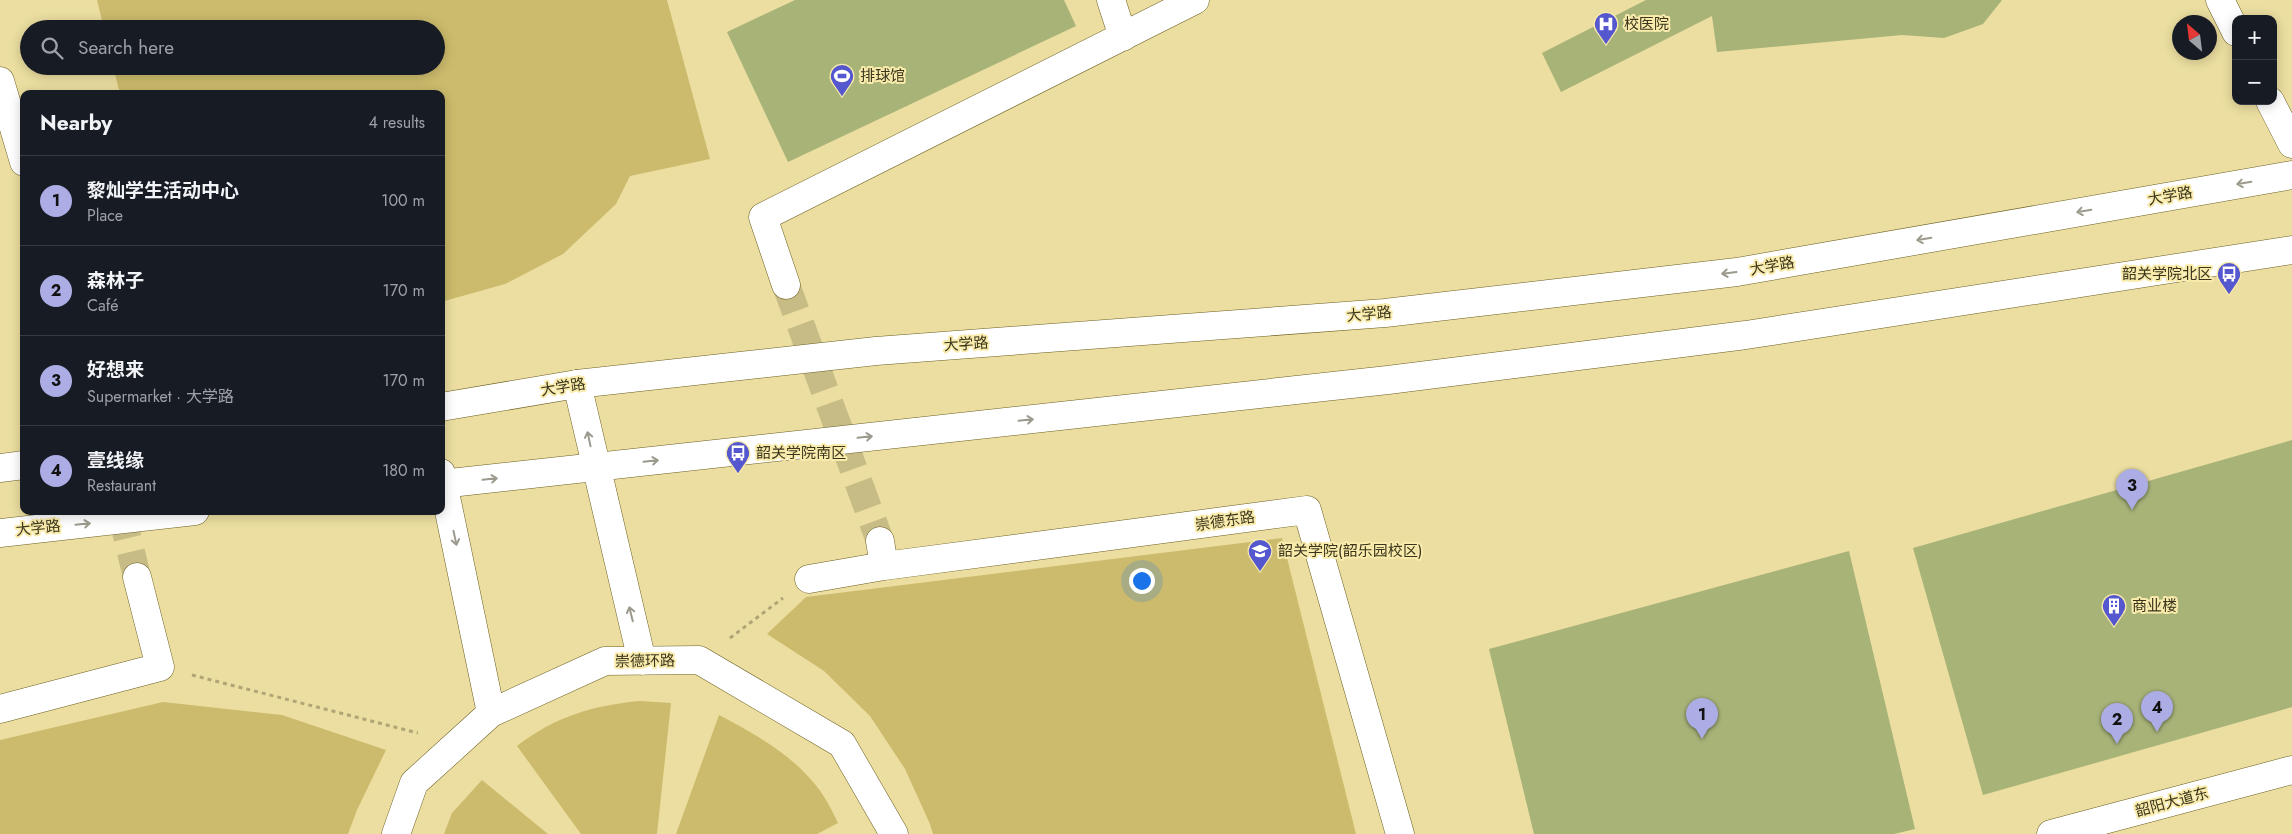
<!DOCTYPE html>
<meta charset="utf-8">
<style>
:root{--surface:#171b24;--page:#20242c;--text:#f1f3f6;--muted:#9ea1a6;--line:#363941;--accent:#abade4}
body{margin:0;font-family:Jost,"Noto Sans SC",sans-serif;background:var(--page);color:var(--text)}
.controls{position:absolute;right:15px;top:15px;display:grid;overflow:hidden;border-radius:10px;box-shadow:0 2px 12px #0003}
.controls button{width:45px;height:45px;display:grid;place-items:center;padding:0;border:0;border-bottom:1px solid var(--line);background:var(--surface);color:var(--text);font:25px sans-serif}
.compass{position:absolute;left:2172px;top:15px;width:45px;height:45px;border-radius:50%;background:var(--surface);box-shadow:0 2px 12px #0003;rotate:332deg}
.you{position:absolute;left:1141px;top:580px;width:18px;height:18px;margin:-12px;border:4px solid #fff;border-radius:50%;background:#1a73e8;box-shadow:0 0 0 8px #1a73e833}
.badge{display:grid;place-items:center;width:32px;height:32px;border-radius:50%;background:var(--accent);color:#111;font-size:16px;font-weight:700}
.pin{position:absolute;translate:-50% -41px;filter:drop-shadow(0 1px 2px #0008)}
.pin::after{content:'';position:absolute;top:26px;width:18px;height:15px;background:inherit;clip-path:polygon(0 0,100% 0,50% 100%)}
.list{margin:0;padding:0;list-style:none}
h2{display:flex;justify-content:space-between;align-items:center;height:65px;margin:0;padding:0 20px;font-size:21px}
h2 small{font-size:16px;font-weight:400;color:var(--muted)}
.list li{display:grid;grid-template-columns:32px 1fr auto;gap:15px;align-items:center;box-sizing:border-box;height:90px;padding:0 20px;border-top:1px solid var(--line)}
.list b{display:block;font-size:19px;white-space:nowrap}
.list p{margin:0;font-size:16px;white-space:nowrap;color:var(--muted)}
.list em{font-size:16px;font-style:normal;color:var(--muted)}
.icon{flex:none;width:28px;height:28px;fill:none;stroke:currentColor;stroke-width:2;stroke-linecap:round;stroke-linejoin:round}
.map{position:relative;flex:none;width:2292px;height:834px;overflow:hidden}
.search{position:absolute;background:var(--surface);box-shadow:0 2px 12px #0003;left:20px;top:20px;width:425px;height:55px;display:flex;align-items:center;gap:12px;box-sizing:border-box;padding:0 18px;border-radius:28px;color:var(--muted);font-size:19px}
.panel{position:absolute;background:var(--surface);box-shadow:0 2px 12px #0003;left:20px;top:90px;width:425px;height:425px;border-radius:10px}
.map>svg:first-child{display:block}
</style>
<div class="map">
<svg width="2292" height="834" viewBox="0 0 2292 834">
<rect width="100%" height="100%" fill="#ebdea0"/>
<!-- green -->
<path fill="#ccbb6c" d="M97,0h570l43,159 -80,17 -14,28 -53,50 -58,30 -64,18v-208h-321l-7,-28h323v-37h-332z
M1282,538l74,296h-423l-3,-10 -25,-55 -35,-53 -46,-45 -57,-37 39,-37z
M640,701l31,2 -14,131h-76l-64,-88c37,-29 77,-41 123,-45z
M163,702l119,13 104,35 -29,60 -9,24h-348v-94z
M719,715c38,20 77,42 102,77 7,10 12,21 17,31l-21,11h-141z
M482,780l66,54h-104l8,-21z"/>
<!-- building -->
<path fill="#a8b378" d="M795,0h269l12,26 -288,136 -61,-130z
M1646,0h356l-19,24 -39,14 -42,-3 -185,17 -5,-36 -151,76 -19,-39z
M2292,440v267l-309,88 -70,-247z
M1849,551l66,278 -21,5h-360l-45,-185z"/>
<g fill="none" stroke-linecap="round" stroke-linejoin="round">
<!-- minor-tunnel -->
<path stroke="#c7bc85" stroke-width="28" stroke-dasharray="28 14" stroke-linecap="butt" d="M786,285l94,256
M121,511l16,66"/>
<!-- minor casing -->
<g stroke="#6c5f22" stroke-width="29">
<path id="minor" d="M1111,0l12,37
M2220,0l16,32
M0,81l24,81
M2270,101l22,43
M786,285l-23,-68 432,-217
M577,384l65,277
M441,473l50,240
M880,541l4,25
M809,579l75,-13 423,-56 93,324
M0,709l160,-42 -23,-90
M396,834l18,-51 77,-70 114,-52 94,-1 143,84 52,90
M2051,834l241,-64"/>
</g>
<!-- major casing -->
<g stroke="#6c5f22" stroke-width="29">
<path id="major" d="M441,407l136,-23 299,-33 509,-38 352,-41 555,-97
M0,468l24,-3
M441,484l947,-104 358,-45 546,-85
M0,533l195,-22"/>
</g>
<!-- path -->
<path stroke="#b0a574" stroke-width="3" stroke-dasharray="4 4" stroke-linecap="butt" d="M730,638l53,-40
M192,675l226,58"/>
<!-- minor -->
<use href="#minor" stroke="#fff" stroke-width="28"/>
<!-- major -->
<use href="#major" stroke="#fff" stroke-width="28"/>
</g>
<!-- one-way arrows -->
<defs><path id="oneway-shaft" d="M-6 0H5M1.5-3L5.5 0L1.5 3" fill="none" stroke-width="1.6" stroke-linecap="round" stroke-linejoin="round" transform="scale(1.25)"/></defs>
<g stroke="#9c9a8d">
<use href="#oneway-shaft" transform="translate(2244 183) rotate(170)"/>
<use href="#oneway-shaft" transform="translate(2084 211) rotate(170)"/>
<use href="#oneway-shaft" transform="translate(1924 239) rotate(170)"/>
<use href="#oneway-shaft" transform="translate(1729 273) rotate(173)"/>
<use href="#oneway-shaft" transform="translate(1026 420) rotate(-6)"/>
<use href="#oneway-shaft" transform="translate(865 437) rotate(-6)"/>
<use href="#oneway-shaft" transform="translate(589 439) rotate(-102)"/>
<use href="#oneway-shaft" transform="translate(651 461) rotate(-6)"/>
<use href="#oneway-shaft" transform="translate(490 479) rotate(-6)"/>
<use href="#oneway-shaft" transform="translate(83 524) rotate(-6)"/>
<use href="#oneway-shaft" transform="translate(455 538) rotate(78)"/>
<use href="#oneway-shaft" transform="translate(631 614) rotate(-104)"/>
</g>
<!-- icons -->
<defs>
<g id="hospital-pin" transform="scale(1.25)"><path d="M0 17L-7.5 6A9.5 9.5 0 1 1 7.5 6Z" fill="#5557ce" stroke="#f9ebac"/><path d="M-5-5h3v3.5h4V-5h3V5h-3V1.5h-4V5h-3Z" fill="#fff"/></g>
<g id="stadium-pin" transform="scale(1.25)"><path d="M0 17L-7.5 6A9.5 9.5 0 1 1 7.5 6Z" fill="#5557ce" stroke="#f9ebac"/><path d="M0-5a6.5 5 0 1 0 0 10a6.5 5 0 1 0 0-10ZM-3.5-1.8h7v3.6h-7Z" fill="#fff"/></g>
<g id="bus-pin" transform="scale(1.25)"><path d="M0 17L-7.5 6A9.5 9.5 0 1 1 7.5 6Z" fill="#5557ce" stroke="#f9ebac"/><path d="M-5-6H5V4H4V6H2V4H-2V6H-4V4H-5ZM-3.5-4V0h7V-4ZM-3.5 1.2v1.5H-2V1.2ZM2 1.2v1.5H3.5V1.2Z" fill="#fff"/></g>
<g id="university-pin" transform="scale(1.25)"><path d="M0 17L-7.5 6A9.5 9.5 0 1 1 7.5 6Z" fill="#5557ce" stroke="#f9ebac"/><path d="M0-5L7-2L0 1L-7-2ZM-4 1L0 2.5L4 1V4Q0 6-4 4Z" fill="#fff"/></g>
<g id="building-pin" transform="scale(1.25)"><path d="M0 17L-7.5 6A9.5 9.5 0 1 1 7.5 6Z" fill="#5557ce" stroke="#f9ebac"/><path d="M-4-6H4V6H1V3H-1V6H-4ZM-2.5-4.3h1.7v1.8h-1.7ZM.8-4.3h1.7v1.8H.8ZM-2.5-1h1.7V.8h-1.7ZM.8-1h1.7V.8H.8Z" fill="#fff"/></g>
</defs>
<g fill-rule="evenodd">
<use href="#hospital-pin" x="1606" y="24"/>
<use href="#stadium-pin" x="842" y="76"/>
<use href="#bus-pin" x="2229" y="274"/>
<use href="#bus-pin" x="738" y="453"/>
<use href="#university-pin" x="1260" y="551"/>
<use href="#building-pin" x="2114" y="606"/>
</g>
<g text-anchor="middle" stroke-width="4" stroke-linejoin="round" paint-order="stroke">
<!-- poi labels -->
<g font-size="15" fill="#39341b" stroke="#f9ebac" text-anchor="start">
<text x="1624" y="29">校医院</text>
<text x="860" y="81">排球馆</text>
<text x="2212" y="279" text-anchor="end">韶关学院北区</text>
<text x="756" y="458">韶关学院南区</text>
<text x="1278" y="556">韶关学院(韶乐园校区)</text>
<text x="2132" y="611">商业楼</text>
</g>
<!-- street labels -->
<g font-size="15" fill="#39341b" stroke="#f9ebac">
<text transform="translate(2170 196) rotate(-10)" y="5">大学路</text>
<text transform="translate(1772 266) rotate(-10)" y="5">大学路</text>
<text transform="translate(1369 314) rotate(-5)" y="5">大学路</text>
<text transform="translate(966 344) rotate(-4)" y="5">大学路</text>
<text transform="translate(563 387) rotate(-9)" y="5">大学路</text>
<text transform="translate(1225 521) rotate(-8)" y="5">崇德东路</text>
<text transform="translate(38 528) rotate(-6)" y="5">大学路</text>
<text transform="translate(645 661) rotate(-1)" y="5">崇德环路</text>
<text transform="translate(2172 802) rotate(-15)" y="5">韶阳大道东</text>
</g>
</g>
</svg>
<div class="controls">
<button>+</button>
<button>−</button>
</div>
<svg class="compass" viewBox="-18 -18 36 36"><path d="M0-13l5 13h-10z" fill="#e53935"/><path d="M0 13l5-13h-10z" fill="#9ea1a6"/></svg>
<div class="you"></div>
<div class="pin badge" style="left:1702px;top:739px">1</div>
<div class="pin badge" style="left:2117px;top:744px">2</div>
<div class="pin badge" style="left:2132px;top:510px">3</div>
<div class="pin badge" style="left:2157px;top:732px">4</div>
<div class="search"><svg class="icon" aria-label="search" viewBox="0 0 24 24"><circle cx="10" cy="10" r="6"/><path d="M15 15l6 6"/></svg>Search here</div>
<section class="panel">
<h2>Nearby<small>4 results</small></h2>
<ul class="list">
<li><span class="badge">1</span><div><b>黎灿学生活动中心</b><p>Place</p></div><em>100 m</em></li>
<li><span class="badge">2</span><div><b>森林子</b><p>Café</p></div><em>170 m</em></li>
<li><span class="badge">3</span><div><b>好想来</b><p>Supermarket · 大学路</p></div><em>170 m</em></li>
<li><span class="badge">4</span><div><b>壹线缘</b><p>Restaurant</p></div><em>180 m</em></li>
</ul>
</section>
</div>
